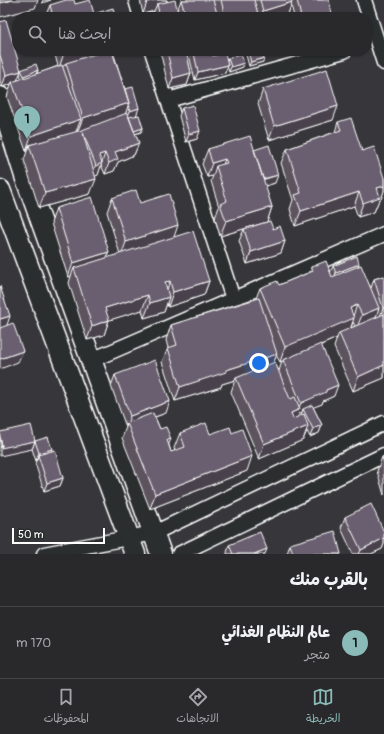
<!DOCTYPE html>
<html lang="ar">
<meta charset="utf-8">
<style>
:root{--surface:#29292c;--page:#353538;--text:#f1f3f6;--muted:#a5a6a9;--line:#454548;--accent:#8bbbb9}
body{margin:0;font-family:Pangolin,"Playpen Sans Arabic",sans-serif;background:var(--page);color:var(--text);direction:rtl}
.scale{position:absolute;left:12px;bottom:10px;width:93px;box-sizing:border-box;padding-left:4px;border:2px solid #fff;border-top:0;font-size:11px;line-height:14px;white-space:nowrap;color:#fff;-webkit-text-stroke:3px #2a2d2e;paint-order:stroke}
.you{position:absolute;left:259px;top:363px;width:14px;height:14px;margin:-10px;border:3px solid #fff;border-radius:50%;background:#1a73e8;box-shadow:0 0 0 6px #1a73e833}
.badge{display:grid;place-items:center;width:26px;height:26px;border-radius:50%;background:var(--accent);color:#111;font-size:13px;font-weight:700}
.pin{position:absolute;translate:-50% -33px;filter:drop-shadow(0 1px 2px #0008)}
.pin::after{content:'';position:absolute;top:21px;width:14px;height:12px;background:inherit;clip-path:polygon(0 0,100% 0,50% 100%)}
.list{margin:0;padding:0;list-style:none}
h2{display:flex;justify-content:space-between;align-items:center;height:52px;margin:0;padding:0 16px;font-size:17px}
h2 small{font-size:13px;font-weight:400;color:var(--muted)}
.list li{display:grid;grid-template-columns:26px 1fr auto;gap:12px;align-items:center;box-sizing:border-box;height:72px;padding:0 16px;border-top:1px solid var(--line)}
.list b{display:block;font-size:15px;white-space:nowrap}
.list p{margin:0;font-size:13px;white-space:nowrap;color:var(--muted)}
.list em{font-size:13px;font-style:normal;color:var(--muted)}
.icon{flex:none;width:22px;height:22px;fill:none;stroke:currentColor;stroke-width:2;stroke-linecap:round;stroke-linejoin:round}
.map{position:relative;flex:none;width:384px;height:554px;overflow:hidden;direction:ltr}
.search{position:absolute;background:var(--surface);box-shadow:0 1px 3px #0004;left:12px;right:12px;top:12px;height:44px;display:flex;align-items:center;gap:10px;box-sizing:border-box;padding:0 14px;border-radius:16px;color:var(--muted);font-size:15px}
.sheet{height:124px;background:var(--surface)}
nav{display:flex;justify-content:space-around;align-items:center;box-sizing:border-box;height:56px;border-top:1px solid var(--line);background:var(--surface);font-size:11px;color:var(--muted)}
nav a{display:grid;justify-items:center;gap:2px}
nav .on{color:var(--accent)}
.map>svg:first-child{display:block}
</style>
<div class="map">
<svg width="384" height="554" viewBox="0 0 384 554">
<rect width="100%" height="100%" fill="#37373b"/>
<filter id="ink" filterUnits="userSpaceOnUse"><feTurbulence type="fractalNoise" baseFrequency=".025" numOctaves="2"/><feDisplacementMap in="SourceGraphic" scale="8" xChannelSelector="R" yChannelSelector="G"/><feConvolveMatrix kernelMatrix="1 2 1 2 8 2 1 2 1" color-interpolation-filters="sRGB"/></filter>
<g filter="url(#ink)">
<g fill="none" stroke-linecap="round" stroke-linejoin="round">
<!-- minor casing -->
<g stroke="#fff" stroke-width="17">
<path id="minor" d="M136,0l5,17
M364,0l20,63
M152,51l81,248
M168,100l176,-49
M92,360l292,-126
M44,554l110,-21 230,-110
M179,554l205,-99"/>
</g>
<!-- secondary casing -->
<g stroke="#fff" stroke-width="23">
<path id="secondary" d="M0,97l25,79 136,378
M0,190l135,364"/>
</g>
<!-- minor -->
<use href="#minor" stroke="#2a2d2e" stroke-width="14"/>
<!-- secondary -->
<use href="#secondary" stroke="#2a2d2e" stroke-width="20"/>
</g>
<!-- wall -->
<path fill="#5b525f" stroke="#fff" fill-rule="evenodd" d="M140,0h27v2l10,9 4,-11h148l2,17h-37l-3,-12 -3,9 -11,3h-124v-1l1,-5 -11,3z
M75,4l19,10 21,3h-70l5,-12z
M0,22l17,58 5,-1 -2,-4 1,-5h17l-1,4 21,-8 -4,-15h62l-3,1 12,37 18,39 -2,4 -6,2 4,9 -5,12 -16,7 -4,9 -9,3 -4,-9 -3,10 -3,1 -5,18 -51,14 -15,-48 3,-9h-1l-19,-54 4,-13 -9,3 -2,-6z
M160,51h26l5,22 -4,12 -18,4z
M188,51h33v1l-9,3 1,1 14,5 1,-3 15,9 -14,5 -2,-6 -2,7 -30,7z
M248,51l15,11 -14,4 -3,-11z
M263,89l70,31 -64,20 -11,-36z
M182,108l15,31 -11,3 -7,-26z
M338,122l46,56v13l-3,8 -2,1 -5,12 -16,5 -4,-11 -59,20 -5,-17 3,-9 -12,-37 6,-14 48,-17z
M208,149l46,1 21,33 -10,3 7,21 -5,15 -47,14 -5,-18 4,-11 -8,-26 2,-5 -6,1 -5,-13z
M112,198l28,5 34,34 35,44 -5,14 -36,12 -1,-4 -3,9 -20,6 -2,-8 -33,10 -5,15 -17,5 -18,-57 2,-7 -3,1 -17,-54 5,-15 53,44 -3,6 14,-4 -13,-42z
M244,229h29l12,12 -4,12 -34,11 -8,-23z
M333,266h26l12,22 3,-9 10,-3v102l-31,13 -19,-44 3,-9 -16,7 13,51 -11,5 -1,3 -9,3 9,18 -3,8 -9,4 -3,-6 -4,9 -44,19 -28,-67 4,-12 -13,4 -1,3 -46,14 -13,-39 6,-14 -2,-8 5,-15 85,-27 4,-10 19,-3 31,-13 1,-5 19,6zM353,322l2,4 -4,2zM276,355l4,7 2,-1 -3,10 -5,-9zM302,412l-1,4 -4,1 2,-3z
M115,375l51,38 -11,4 5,12 9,16 2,7 4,-1 -1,-3 6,-15 30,1 37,37 -97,38 -28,-71 4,-11 -15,-41z
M35,441l16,10 12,27 -3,8 -16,5 -9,-28 1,-2 -4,-12z
M384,456v39l-7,-24 5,-14z
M345,517l39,15v12l-2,5 -11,5h-18l-12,-26z
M290,544l51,10h-54z
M229,545l36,9h-38v-1z"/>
<!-- shaded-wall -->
<path fill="#4a424e" stroke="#fff" d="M13,0h25l-3,8 -35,9v-14z
M43,0h8l-9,3z
M155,0h12l-3,8 -7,-4 -3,7 -11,3 4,-12z
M292,2l-4,12 -11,3h-16l2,-6z
M332,14l-1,3h-11z
M72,51h44l-50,15v-3l-2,3 -5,2 5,-15z
M195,51h26v1l-25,8 -2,-7z
M264,58l-1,4 -14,4 2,-4z
M244,63l-1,4 -14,5 2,-5z
M228,65l-3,8 -30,7 3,-8z
M38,70l-2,4 -14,6 2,-4z
M21,71l-5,12 -4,-1 -1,2 -9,3 4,-12z
M191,73l-4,12 -18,4 4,-11z
M129,103l-5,15 -47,15 6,-15z
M338,106l-5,14 -64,20 5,-14z
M139,108l-3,8 -9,3 3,-8z
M81,119l-6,15 -46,11 -2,6h-1l5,-15z
M143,128l-2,4 -10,3 2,-4z
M200,131l-3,8 -11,3 3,-8z
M139,143l-5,12 -16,7 -4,9 -9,3 4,-11 6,-11z
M105,153l-7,22 -7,3 8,-23z
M225,159l-5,14 -4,-7 -3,10 -6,1 5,-14z
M278,175l-3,8 -16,5 3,-8z
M96,179l-6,15 -51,14 6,-15z
M384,186v5l-3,8 -2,1 -5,12 -16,5 5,-14 14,-15z
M359,192l-5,14 -59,20 6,-15z
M272,207l-5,15 -47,14 6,-15z
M178,225l-5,15 -52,16 5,-14z
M285,241l-4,12 -34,11 4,-12z
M109,252l-6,14 -29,2 -3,8 -3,1 5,-14z
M359,264l-3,8 -23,9 3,-8z
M170,281l-5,14v-13z
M209,281l-5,14 -36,12 5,-15z
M148,295l-6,15 -42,13 5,-15z
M169,297l-5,15 -20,6 6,-15z
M357,305l-5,14 2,-1 -5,15h-10l-2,5 -57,24 5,-15 65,-39z
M379,308l-5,15 -18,7 6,-15z
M383,308h1v10l-5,2z
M10,316l-4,12 -6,2v-11z
M109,320l-5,15 -17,5 5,-14z
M23,351l-5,11 -18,7v-10z
M277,354l-6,15 -35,9 -1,2 -13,4 -1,3 -46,14 5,-14 46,-17z
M384,365v13l-31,13 5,-14z
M338,385l-4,11 -11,5 -1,3 -18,7 -1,-2 -1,3 -3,2 -4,10 -4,-11 7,-3 3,-7 25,-13z
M170,401l-4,12 -37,13 -2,-3 -1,4 4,-11z
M322,425l-3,8 -9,4 3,-8z
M308,426l-5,14 -44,19 5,-15z
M171,439l-6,14 2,-13z
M35,441l-3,8 -32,7v-9z
M52,449l-3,8 -11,-2 -2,6 3,-8z
M252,456l-5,15 -97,38 5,-15z
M63,478l-3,8 -16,5 3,-8z
M384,538v6l-2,5 -11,5h-12l2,-4z
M267,549l-2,5h-11z"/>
<!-- building -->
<path fill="#6a5f6f" stroke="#fff" d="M0,0h13l-13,3z
M66,0h8l1,4 15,-4 4,14 19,-6 2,9h-62l-3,-12z
M147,0h8l-8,2z
M175,0l4,17h-19l-3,-13z
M181,0h32l5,17h-32z
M221,0h33l5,17h-34z
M260,0h31l1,2 -29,9z
M297,0h32l3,14 -12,3h-19z
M6,20l15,51 -15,4 -6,-20v-33z
M64,51h8l-8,2z
M105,51h7l17,52 -46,15 -17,-55z
M167,51h19l5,22 -18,5z
M202,51h9l2,5 12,-3 3,12 -30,7 -4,-19z
M248,51h14l2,7 -13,4z
M241,54l3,9 -13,4 -3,-9z
M36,64l2,6 -14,6 -3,-6z
M62,65l19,54 -50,17 -19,-54z
M327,69l11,37 -64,20 -11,-37z
M133,87l6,21 -9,3 -2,-6 1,-2 -4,-14z
M193,105l7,26 -11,3 -7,-26z
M127,113l12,30 -24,9 3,7 -9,4 -4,-10 -6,2 3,8 -6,3 -14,-36z
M139,115l4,13 -9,3 -5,-14z
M351,118l11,33 12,-4 10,31v8l-7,2 3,9 -17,6 -4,-11 -58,19 -6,-16 6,-2 -14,-44 54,-19 -3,-8z
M82,130l14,49 -51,14 -16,-48z
M250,136l22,71 -46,14 -6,-17 7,-3 -11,-35 11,-3 -2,-4 -13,4 -4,-14z
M269,145l9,30 -15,4 -9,-29z
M136,190l4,13 29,-9 9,31 -52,17 -14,-44z
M92,197l17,55 -36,11 -17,-55z
M270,221l3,8 7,-3 5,15 -34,11 -7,-23z
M193,231l16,50 -36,11 -3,-11 -5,1 4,15 -19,6 -2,-8 -43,13 4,12 -17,6 -18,-58z
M357,256l2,8 -23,9 -3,-7z
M326,261l6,16 29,-12 18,43 -17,7 -5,-10 -7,3 4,10 -69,29 -25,-59 17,-7 2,4 34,-14 -2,-4z
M384,276v32h-1l-9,-29z
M0,286l10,30 -10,3z
M259,298l18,56 -51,16v2l-46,15 -12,-39 9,-3 -6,-20z
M384,314v51l-26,12 -19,-44z
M13,323l10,28 -23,8v-31z
M321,344l17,41 -12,5v2l-25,11 -18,-43z
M155,360l15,41 -40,15 -15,-41z
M275,362l15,37 5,-2 5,12 -9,4 2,6 11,-5 4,12 -44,18 -28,-66z
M312,405l10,20 -9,4 -10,-20z
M153,413l7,16 6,-2 5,12 -4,1 4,12 14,-5 -5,-14 26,-10 4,11 20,-7 2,6 10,-4 10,27 -97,38 -28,-71z
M31,425l4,16 -34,7 1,-2 -2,-9v-5z
M0,437l2,9 -2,1z
M48,437l4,12 -13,4 -4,-12z
M55,450l8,28 -16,5 -9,-28z
M384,456v7l-2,-6z
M371,504l13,28v6l-23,12 -16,-33z
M335,531l6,23h-48l-3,-10z
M260,532l7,17 -13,5h-21l-4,-9z"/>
</g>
</svg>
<div class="scale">50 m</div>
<div class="you"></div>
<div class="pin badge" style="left:27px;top:139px">1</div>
<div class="search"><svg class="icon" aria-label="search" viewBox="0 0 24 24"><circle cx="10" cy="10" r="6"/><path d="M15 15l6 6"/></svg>ابحث هنا</div>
</div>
<section class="sheet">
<h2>بالقرب منك<small></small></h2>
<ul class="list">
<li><span class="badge">1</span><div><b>عالم النظام الغذائي</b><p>متجر</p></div><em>170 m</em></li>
</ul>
</section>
<nav>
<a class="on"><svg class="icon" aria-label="map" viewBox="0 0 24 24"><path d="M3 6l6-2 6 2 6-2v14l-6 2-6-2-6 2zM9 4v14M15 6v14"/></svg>الخريطة</a>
<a><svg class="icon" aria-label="directions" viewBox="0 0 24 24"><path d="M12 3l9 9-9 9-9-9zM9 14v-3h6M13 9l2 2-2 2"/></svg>الاتجاهات</a>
<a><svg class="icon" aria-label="saved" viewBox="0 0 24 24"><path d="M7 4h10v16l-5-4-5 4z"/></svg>المحفوظات</a>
</nav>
